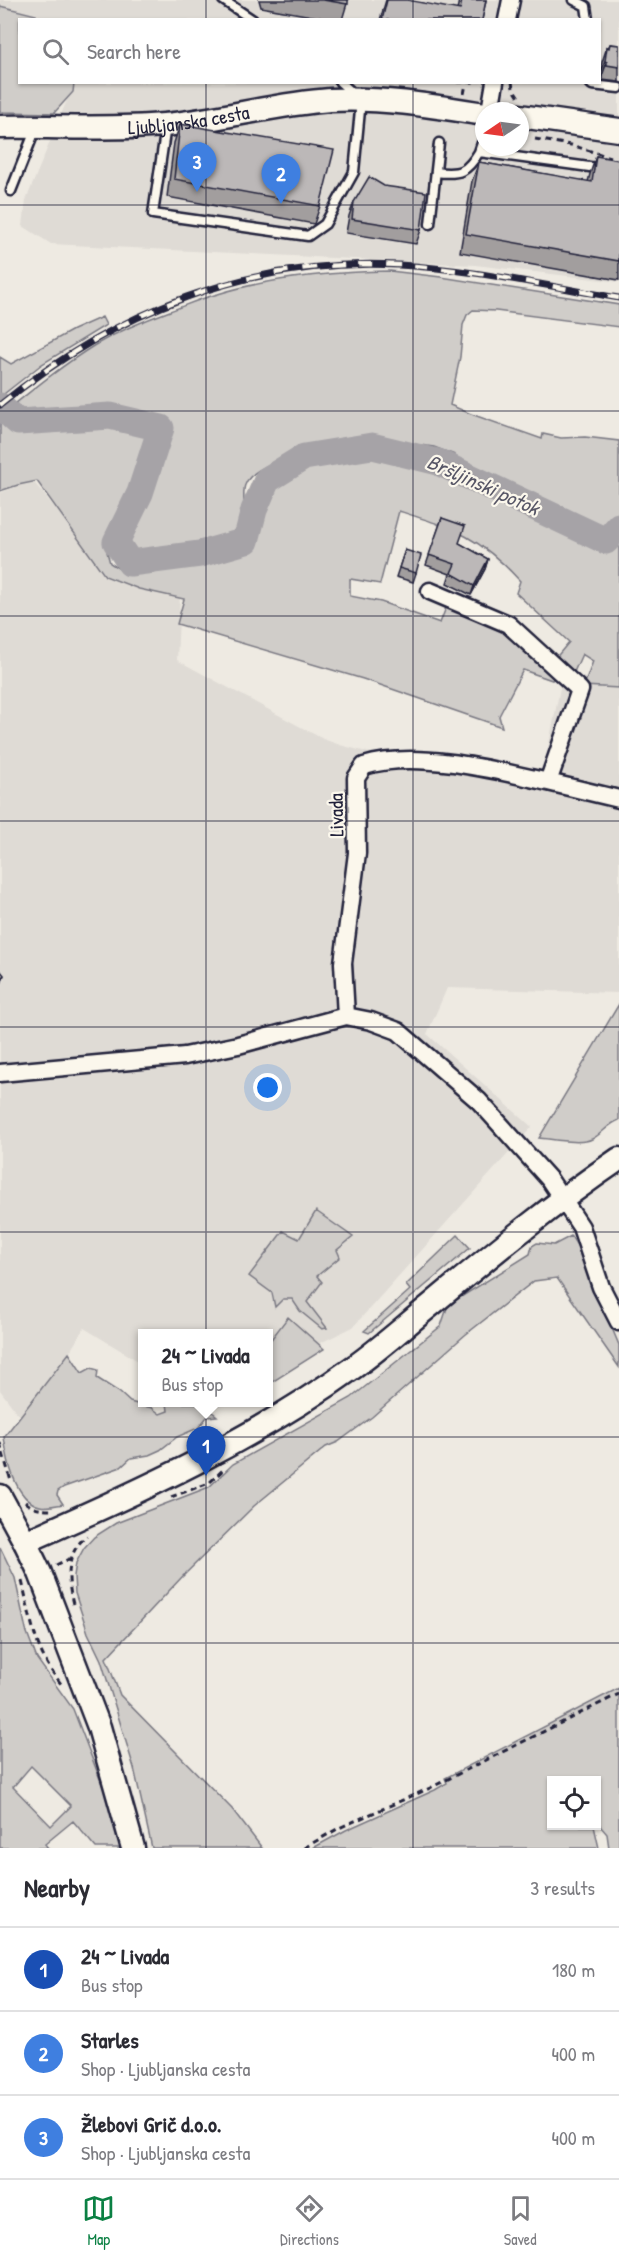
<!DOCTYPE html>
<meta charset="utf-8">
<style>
:root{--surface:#fff;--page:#f7f7f7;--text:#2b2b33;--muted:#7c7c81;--line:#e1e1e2;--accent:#0b8043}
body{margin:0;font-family:"Patrick Hand",sans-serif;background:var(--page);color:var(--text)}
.controls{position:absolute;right:18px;bottom:18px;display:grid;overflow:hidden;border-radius:0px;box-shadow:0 2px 4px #0004}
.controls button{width:54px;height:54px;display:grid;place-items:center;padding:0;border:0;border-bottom:2px solid var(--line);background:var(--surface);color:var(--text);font:30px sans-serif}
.compass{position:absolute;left:475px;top:102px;width:54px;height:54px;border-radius:50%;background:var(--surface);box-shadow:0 2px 4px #0004;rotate:257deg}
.you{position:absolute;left:268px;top:1088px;width:21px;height:21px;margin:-15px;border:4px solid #fff;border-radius:50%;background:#1a73e8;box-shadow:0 0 0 9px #1a73e833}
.badge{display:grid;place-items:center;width:39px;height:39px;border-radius:50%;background:var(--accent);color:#fff;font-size:20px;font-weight:700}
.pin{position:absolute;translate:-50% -50px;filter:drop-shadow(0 2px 3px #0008)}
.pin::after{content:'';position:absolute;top:32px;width:21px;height:18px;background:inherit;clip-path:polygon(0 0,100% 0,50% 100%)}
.popup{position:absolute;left:138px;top:1329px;width:135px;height:78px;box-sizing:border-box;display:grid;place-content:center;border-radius:0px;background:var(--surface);filter:drop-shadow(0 2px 4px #0005);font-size:20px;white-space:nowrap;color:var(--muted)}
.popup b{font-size:22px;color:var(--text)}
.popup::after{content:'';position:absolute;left:50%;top:100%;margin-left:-12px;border:12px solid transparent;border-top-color:var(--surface)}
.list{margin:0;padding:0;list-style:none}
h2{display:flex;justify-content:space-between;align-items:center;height:78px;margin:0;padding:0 24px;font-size:26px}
h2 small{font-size:20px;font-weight:400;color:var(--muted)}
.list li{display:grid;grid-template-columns:39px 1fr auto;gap:18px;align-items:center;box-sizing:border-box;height:84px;padding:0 24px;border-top:2px solid var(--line)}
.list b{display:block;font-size:22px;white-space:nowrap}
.list p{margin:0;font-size:20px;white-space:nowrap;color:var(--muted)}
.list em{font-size:20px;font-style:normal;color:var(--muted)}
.icon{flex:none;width:33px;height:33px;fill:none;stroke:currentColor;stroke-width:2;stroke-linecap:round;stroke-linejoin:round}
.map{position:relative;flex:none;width:619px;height:1848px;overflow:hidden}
.search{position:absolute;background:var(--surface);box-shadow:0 2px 4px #0004;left:18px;right:18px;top:18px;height:66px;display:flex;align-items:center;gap:15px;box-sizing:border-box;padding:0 21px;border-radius:0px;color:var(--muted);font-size:22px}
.sheet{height:330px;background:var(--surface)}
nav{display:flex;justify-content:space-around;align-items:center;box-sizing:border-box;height:84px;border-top:2px solid var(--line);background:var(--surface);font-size:16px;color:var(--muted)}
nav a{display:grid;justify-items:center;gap:3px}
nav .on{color:var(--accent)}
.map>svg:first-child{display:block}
</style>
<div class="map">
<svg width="619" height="1848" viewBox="0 0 619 1848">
<rect width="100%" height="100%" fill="#eeeae2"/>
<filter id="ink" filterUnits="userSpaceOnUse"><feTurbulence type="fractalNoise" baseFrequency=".0167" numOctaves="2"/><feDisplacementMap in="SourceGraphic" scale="12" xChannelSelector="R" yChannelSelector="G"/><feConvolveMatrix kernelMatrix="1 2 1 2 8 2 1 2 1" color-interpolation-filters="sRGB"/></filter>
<g filter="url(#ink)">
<!-- built -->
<path fill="#dfdbd5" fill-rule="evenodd" d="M0,0h619v282l-144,-17 -424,-21 -28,-18 3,-26 48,-117 526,-1v-62h-544l-56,-14zM484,111h36v36h-36z
M32,480l69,83 80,12 -4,85 146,79 17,6 34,9 36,-2 133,22 19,-96 57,-1v316l-172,-5 -20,46 105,93 -179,200 -84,41v-34h-126v30l-59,-36 -58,97 -26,-35v-897z"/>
<!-- green -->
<path fill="#d0cdc9" stroke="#797882" stroke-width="1.5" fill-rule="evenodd" d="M0,6l36,9v4l-16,1v62l54,1 -1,9 -19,21 -54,-1z
M390,271l51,6 178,28v22l-123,-16 -23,-1 -6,5 -4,10 -3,32 -10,48 21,9 71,25 1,-5 18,4 24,-1 34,4v247l-35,-2 9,-25 -11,-7 -8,18h-8l-12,-12 15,-18 -53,-49 4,-12c-41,-45 -65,-52 -121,-70l-19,73 -30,-5v17l31,6 59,21 7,-18 58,25 51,45 -4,5 -29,-10 -24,46 3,11 -139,-48 -186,-55 7,-25 -45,-10 -34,-13 -68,-95 -19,4 -18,6v-75c31,-25 61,-50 95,-71 24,-14 50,-25 75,-34 16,-6 32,-13 48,-17 55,-17 114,-22 172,-23zM383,440l51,7 21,8 -3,9c-27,-1 -52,-8 -78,-9 -37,-1 -83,14 -114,34l-6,21 -3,28 -16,15 -16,6 -83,11h-15l-11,-7 -3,-11 1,-13 30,-56 9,5 -23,53 1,9 4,4 90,-9c16,-9 23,-22 25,-41 0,-6 -1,-14 1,-19 8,-24 85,-42 110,-44 9,-1 18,-1 28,-1z
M102,317l4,8 -64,39 -42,33v-40l11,7 62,-34z
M619,1004v116c-11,4 -17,14 -27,19 -11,6 -40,0 -53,-1z
M316,1211l37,26 -16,13 3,7 -23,19 5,6 -15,20 20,26 -5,1 -22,-18 -8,-12h-9l-8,8 -3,-14 -23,-17 34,-45 16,8z
M458,1235l12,13 -101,85 -5,-2 46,-41 -4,-5z
M571,1236l7,11 41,98v22l-62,-89 -23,3 -69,54 -93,82 -34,25 -12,5 -72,59 -72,71 -76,81 14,37 112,114 30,39h-110l-18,-80 -33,-108 -13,-27 -13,-40 -1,-17 2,-13 8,-15 10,-11 22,-14 93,-36 24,-23 118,-66 90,-72 7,-21 82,-51 2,-8 5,-3 17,2z
M288,1317l36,32 -55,35v-42z
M69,1353l13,20 9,-5 7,2 -1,8 22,14 11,10 22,6 8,6 8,-3 -1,-8h34l16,13 -10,1 -9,11 -21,9 -17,13 -11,5 -18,3 -10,9 -57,20 -6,4 -1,4 6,9c-7,1 -16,4 -23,2 -26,-6 -33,-48 -36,-69z
M0,1547l15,31 11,52 11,29 36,50 37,96 10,43h-24l-23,-27 -28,23 3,4h-48zM31,1766l40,40 -20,20 -38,-39z
M619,1688v160h-10l-2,-14 -7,-8 -3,-12 -1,-34h-44v46h42l5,22h-286l33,-18 89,-40 12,-7 -2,-5z"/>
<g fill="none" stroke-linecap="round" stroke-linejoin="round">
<!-- river -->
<path stroke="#a6a3a7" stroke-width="27" d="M0,406l18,16 92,-6 51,12 -21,65 -24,49 14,21 70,-9 46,-13 8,-31 13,-30 37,-23 68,-11 66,16 168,79 13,-15"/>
<!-- lane casing -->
<g stroke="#22223b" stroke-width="13">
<path id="lane" d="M223,0l30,20
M574,0l12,6 2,14
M589,82l3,3 27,3
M166,126l-13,88 155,22 17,-12 29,-52 7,-72 -21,-18
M484,137l-5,15 140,19
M436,172c24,3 31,0 43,-20
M11,191l25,-63
M430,224l9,-81"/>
</g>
<!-- street casing -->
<g stroke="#22223b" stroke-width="21">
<path id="street" d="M507,20l4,-20
M490,111l5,-29
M430,591l78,33 72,66 -32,92 71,17
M346,1016l-3,-53 14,-110 -1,-75 8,-12c52,-16 131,4 184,16
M0,1073l185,-17 53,-11 108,-29 25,5 27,10 81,70 70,78 32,48 20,60 18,35"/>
</g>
<!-- secondary casing -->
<g stroke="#22223b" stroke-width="27">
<g id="secondary">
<path d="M520,116l99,14"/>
<path id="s1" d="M0,127c55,-1 109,3 164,-2 56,-5 110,-21 166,-25 51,-3 104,6 154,14"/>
<path d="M0,1496l25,46 15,31 59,154 34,121"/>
<path d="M25,1542c114,-50 228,-102 329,-175 27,-19 52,-42 78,-63 60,-50 122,-101 187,-145"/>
</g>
</g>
<!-- path -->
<path stroke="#22223b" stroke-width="3" stroke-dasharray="6 4.5" stroke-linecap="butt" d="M457,82h17
M512,82l1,6 7,11
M464,94l2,-10
M535,139l36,6 39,12
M0,1443l11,38
M171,1497l38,-14 16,-15
M25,1502c8,7 16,8 26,8
M56,1565l15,-7
M22,1581c10,42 12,70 40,104
M73,1604c-6,-23 -8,-52 14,-68
M304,1848l35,-20 91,-40 189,-94"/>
<!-- lane -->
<use href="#lane" stroke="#fbf7ec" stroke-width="8"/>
<!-- street -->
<use href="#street" stroke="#fbf7ec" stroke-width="16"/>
<!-- secondary -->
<use href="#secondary" stroke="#fbf7ec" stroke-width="22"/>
<!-- rail casing -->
<g stroke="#22223b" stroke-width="7">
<path id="rail" d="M0,405c114,-93 250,-148 399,-140 73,4 147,21 220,33"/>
</g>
<!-- rail -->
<use href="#rail" stroke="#fbf7ec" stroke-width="4.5" stroke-dasharray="14" stroke-linecap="butt"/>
</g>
<!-- wall -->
<path fill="#a29e9e" stroke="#22223b" stroke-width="1.5" d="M259,0h89l-6,20h-8l-73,-13z
M386,0l71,10 2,-10h27l-4,20h-102z
M610,44l9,1v37l-17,-2v-4h-2l2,-14 5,-15 1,1z
M180,124l140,82 -6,18 -147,-27 7,-54z
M596,156l23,4v120l-159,-28 12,-71 7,-19 109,20 2,-8z
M354,202l67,28 -5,14 -70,-11 3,-17z
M442,518l17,25 29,16 -3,10 -14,26 -24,-12 3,-9 -24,-9z
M405,550l11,23 -3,9 -17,-5z"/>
<!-- shaded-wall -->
<path fill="#848181" stroke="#22223b" stroke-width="1.5" d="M605,61l2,1 -5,14h-2z
M488,559l-3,10 -14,26 3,-9z
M4,975l-4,12v-8z"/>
<!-- building -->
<path fill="#bcb8b8" stroke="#22223b" stroke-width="1.5" d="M323,0h25v4z
M387,0h20l53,10 2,-10h24l-4,20h-100z
M610,44l9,1v22l-12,-2v-3l-2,-1 2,-14 2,1z
M180,124l154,26 -14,56 -146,-27z
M596,156l23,4v101l-153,-27 13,-72 113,20z
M369,177l15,9 42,6 -5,38 -69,-11 2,-17z
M442,518l23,8 -6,17 29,16 -14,27 -23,-13 4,-9 -26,-9z
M405,550l16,5 -5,18 -17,-5z
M0,970l4,5 -4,4z"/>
</g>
<!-- grid -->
<path fill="none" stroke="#22223b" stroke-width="1.5" stroke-opacity="0.55" d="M206,0v20M413,0v20M206,82v1766M413,82v1766M0,205h619M0,411h619M0,616h619M0,821h619M0,1027h619M0,1232h619M0,1437h619M0,1643h619"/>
<g text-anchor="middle" stroke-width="4.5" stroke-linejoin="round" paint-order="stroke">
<!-- street labels -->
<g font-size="20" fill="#22223b" stroke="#fbf7ec">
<text dy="7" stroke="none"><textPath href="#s1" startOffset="189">Ljubljanska cesta</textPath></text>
<text transform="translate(336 815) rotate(-91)" y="7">Livada</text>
</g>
<!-- water labels -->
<g font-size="21" font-style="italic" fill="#575666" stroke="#fbf7ec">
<text transform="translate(483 485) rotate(24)" y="7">Bršljinski potok</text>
</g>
</g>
</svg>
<div class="controls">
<button><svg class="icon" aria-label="locate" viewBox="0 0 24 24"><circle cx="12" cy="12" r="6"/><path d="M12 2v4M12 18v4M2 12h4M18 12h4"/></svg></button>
</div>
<svg class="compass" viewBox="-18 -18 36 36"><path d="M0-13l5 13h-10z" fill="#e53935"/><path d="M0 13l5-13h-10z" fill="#7c7c81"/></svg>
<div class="you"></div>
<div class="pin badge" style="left:206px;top:1476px;background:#1a4fb4">1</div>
<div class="popup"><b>24 ~ Livada</b>Bus stop</div>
<div class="pin badge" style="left:281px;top:204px;background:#3f7fe0">2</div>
<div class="pin badge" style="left:197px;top:192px;background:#3f7fe0">3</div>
<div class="search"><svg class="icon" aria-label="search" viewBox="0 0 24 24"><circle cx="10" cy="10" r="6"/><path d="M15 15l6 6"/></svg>Search here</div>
</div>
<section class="sheet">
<h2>Nearby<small>3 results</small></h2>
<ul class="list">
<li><span class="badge" style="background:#1a4fb4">1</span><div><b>24 ~ Livada</b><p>Bus stop</p></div><em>180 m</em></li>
<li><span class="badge" style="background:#3f7fe0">2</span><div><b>Starles</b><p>Shop · Ljubljanska cesta</p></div><em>400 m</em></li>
<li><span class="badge" style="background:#3f7fe0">3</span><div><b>Žlebovi Grič d.o.o.</b><p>Shop · Ljubljanska cesta</p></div><em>400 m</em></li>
</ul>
</section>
<nav>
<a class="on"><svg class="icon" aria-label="map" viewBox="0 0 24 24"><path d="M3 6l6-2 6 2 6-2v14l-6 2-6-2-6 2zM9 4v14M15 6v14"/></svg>Map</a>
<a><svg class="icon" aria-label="directions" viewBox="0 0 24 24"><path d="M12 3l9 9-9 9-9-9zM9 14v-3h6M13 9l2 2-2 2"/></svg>Directions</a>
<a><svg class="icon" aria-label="saved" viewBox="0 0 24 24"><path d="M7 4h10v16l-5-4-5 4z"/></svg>Saved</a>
</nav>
